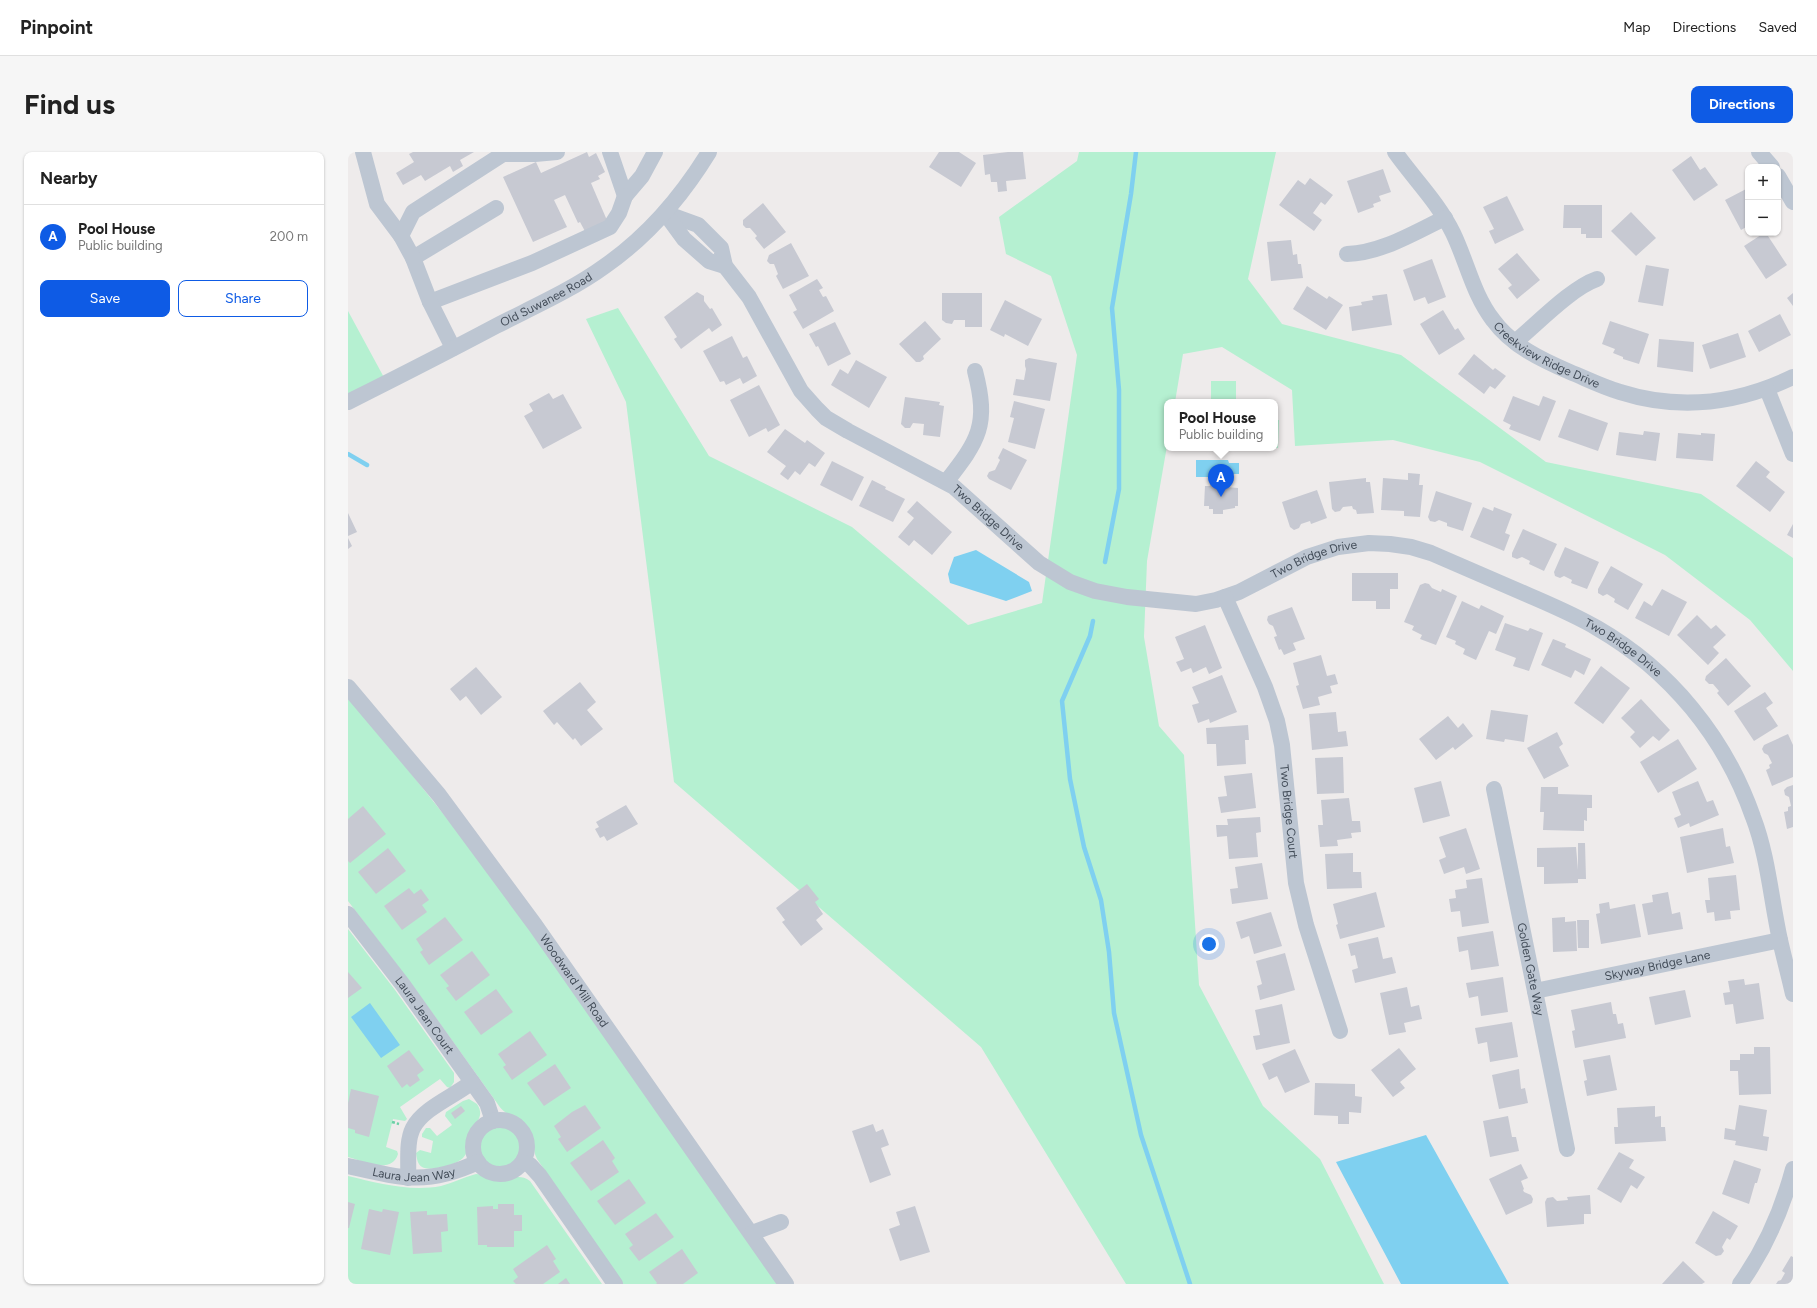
<!DOCTYPE html>
<meta charset="utf-8">
<style>
:root{--surface:#fff;--page:#f6f6f6;--text:#222;--muted:#767676;--line:#e0e0e0;--accent:#0e5be5}
body{margin:0;font-family:Figtree,sans-serif;background:var(--page);color:var(--text)}
.controls{position:absolute;right:12px;top:12px;display:grid;overflow:hidden;border-radius:8px;box-shadow:0 1px 3px #0004}
.controls button{width:36px;height:36px;display:grid;place-items:center;padding:0;border:0;border-bottom:1px solid var(--line);background:var(--surface);color:var(--text);font:20px sans-serif}
.you{position:absolute;left:861px;top:792px;width:14px;height:14px;margin:-10px;border:3px solid #fff;border-radius:50%;background:#1a73e8;box-shadow:0 0 0 6px #1a73e833}
.badge{display:grid;place-items:center;width:26px;height:26px;border-radius:50%;background:var(--accent);color:#fff;font-size:13px;font-weight:700}
.pin{position:absolute;translate:-50% -33px;filter:drop-shadow(0 1px 2px #0008)}
.pin::after{content:'';position:absolute;top:21px;width:14px;height:12px;background:inherit;clip-path:polygon(0 0,100% 0,50% 100%)}
.popup{position:absolute;left:816px;top:247px;width:114px;height:52px;box-sizing:border-box;display:grid;place-content:center;border-radius:8px;background:var(--surface);filter:drop-shadow(0 1px 3px #0005);font-size:13px;white-space:nowrap;color:var(--muted)}
.popup b{font-size:15px;color:var(--text)}
.popup::after{content:'';position:absolute;left:50%;top:100%;margin-left:-8px;border:8px solid transparent;border-top-color:var(--surface)}
.list{margin:0;padding:0;list-style:none}
h2{display:flex;justify-content:space-between;align-items:center;height:52px;margin:0;padding:0 16px;font-size:17px}
h2 small{font-size:13px;font-weight:400;color:var(--muted)}
.list li{display:grid;grid-template-columns:26px 1fr auto;gap:12px;align-items:center;box-sizing:border-box;height:64px;padding:0 16px;border-top:1px solid var(--line)}
.list b{display:block;font-size:15px;white-space:nowrap}
.list p{margin:0;font-size:13px;white-space:nowrap;color:var(--muted)}
.list em{font-size:13px;font-style:normal;color:var(--muted)}
.actions{display:flex;gap:8px;padding:12px 16px}
.actions a{flex:1;padding:9px 0;border:1px solid var(--accent);border-radius:8px;text-align:center;font-size:14px;color:var(--accent)}
.actions .main{background:var(--accent);color:#fff}
.map{position:relative;flex:none;width:1445px;height:1132px;overflow:hidden;border-radius:8px}
header{display:flex;align-items:center;gap:24px;box-sizing:border-box;height:56px;padding:0 20px;background:var(--surface);border-bottom:1px solid var(--line)}
header strong{font-size:19px}
nav{display:flex;gap:22px;margin-inline-start:auto;font-size:14px}
.intro{display:flex;align-items:center;justify-content:space-between;box-sizing:border-box;height:96px;padding:0 24px}
h1{margin:0;font-size:28px}
.button{padding:10px 18px;border-radius:8px;background:var(--accent);color:#fff;font-size:14px;font-weight:700}
main{display:flex;gap:24px;padding:0 24px}
aside{flex:1;background:var(--surface);border-radius:8px;box-shadow:0 1px 3px #0004}
.map>svg:first-child{display:block}
</style>
<header>
<strong>Pinpoint</strong>
<nav><a>Map</a><a>Directions</a><a>Saved</a></nav>
</header>
<div class="intro"><h1>Find us</h1><a class="button">Directions</a></div>
<main>
<aside>
<h2>Nearby<small></small></h2>
<ul class="list">
<li><span class="badge">A</span><div><b>Pool House</b><p>Public building</p></div><em>200 m</em></li>
</ul>
<div class="actions"><a class="main">Save</a><a>Share</a></div>
</aside>
<div class="map">
<svg width="1445" height="1132" viewBox="0 0 1445 1132">
<rect width="100%" height="100%" fill="#eeebeb"/>
<!-- green -->
<path fill="#b5f0d1" d="M731,0h197l-28,127 34,45 119,31 145,107 155,32 92,64v113l-43,-51 -85,-65 -185,-93 -87,-22 -98,6 -3,-56 -70,-43 -39,7 -8,48h-8v44l-20,115 -3,76 15,89 25,29 15,230 64,121 57,53 64,125h-258l-145,-237 -307,-265 -48,-380 -40,-83 32,-11 91,148 143,71 116,98 74,-22 35,-248 -26,-79 -45,-22 -7,-37 78,-56z
M0,159l39,72 -39,22z
M863,229h25v21h-25z
M927,268h4l-1,28h-3z
M0,546l17,18 108,135 105,145 200,288h-155l-86,-125c-5,-10 -3,-21 -9,-30 -6,-9 -15,-11 -23,-17 -3,-2 -6,-6 -8,-9l-84,-117 -65,-85z
M0,777l47,61 59,83v9l-4,6 -3,-1 -7,-8 -40,28 7,12 -2,2 -12,-2 -7,28 11,4 1,3c-6,21 -35,7 -50,3z
M121,947l8,5c8,12 -1,18 -6,28 -4,8 -1,19 -8,26 -7,7 -33,14 -41,9 -5,-3 -5,-9 -6,-14l4,-3 11,3 2,-12 -11,-4v-3l4,-6h4l7,8 15,-11 -7,-9 1,-4 17,-11z
M132 995a21 21 0 1 1 42 0a21 21 0 1 1-42 0Z
M128,1022c8,0 15,4 22,5 12,1 21,-6 32,2l72,103h-254v-108c30,7 61,16 93,10 12,-3 23,-9 35,-12z"/>
<!-- water -->
<path fill="#7fd0f0" d="M848,308h32l1,3h10v11h-11v3h-32z
M628,398l53,32 3,9 -26,10 -56,-18 -2,-9 6,-17z
M22,851l30,42 -19,13 -30,-41z
M1078,983l83,149h-108l-65,-122z"/>
<g fill="none" stroke-linecap="round" stroke-linejoin="round">
<!-- stream -->
<path stroke="#7fd0f0" stroke-width="4.5" d="M0,302l19,11
M757,410l14,-73v-99l-7,-82 19,-114 5,-42
M745,469l-3,15 -28,65 8,78 14,68 17,53 8,52 5,61 27,122 49,149"/>
</g>
<!-- building -->
<path fill="#c7c9d2" d="M65,0h61l-14,8 3,6 -10,6 -3,-6 -25,15 -4,-6 -18,10 -7,-12 18,-11 -5,-8z
M239,0l2,5 7,-4 9,19 -7,4 2,3 -9,4 18,42 -22,10 -7,-13 -2,1 -13,-28 -11,5 13,27 -34,15 -30,-65 33,-15 5,11z
M591,0h20l17,11 -15,24 -32,-20z
M660,0h15l3,27 -20,2 1,10 -9,1 -1,-10h-6l-1,-8 -5,1 -2,-20z
M1343,4l9,14 5,-3 13,18 -24,16 -22,-31z
M1035,17l8,23 -12,4 2,5 -8,3 1,3 -16,6 -11,-32z
M962,26l23,17 -8,10 -4,-3 -8,11 9,7 -8,11 -35,-26 19,-25 7,5z
M1400,36v38l-7,4 -16,-30z
M1159,44l17,34 -29,14 -6,-13 5,-2 -11,-22z
M415,51l23,29 -22,17 -9,-11 2,-2 -7,-8h-4l-3,-3v-5z
M1216,53h38v33h-16v-4h-5v-6h-18z
M1283,60l25,26 -20,18 -25,-25z
M1416,81h2l21,32 -21,14 -22,-33z
M943,88l2,15 4,-1 1,10h3l2,14 -32,3 -4,-39z
M443,91l18,33 -26,13 -7,-13 2,-2 -4,-10h-4l-3,-3 2,-6z
M1169,101l23,27 -23,19 -9,-11 4,-3 -14,-16z
M1084,107l14,38 -18,7 -3,-7 -11,4 -11,-31z
M1298,113l23,4 -6,37 -25,-4z
M469,127l6,9 -4,2 4,7 3,-1 8,15 -31,18 -10,-17 4,-2 -8,-15z
M959,134l20,13 2,-3 14,9 -17,25 -33,-21z
M349,140l7,4v5l6,8 2,-1 10,17 -10,7 -3,-4 -28,21 -7,-10 3,-2 -13,-20z
M594,141h40v34h-17v-7h-11l-2,4 -6,-1 -4,-3z
M1445,141v13l-6,-8z
M1039,142l5,31 -40,6 -3,-24 13,-2 -1,-3 12,-2 -1,-4z
M657,148l37,19 -14,27 -23,-12 -1,3 -14,-7z
M1095,158l12,20 3,-2 7,11 -26,16 -19,-31z
M1432,162l11,21 -32,17 -11,-21z
M577,169l16,18 -18,17 1,3 -4,3h-4l-17,-18z
M1262,169l39,13 -10,30 -16,-5v-2l-10,-4 2,-4 -13,-5z
M487,170l16,32 -23,12 -10,-20 -2,1 -7,-13z
M1390,181l8,24 -36,12 -8,-24z
M384,184l11,22 4,-2 10,20 -14,8 -3,-6 -14,7 -2,-4 -4,1 -17,-31z
M1311,187l35,3 -1,30 -36,-5z
M1126,202l19,16 2,-2 11,8 -11,13 -5,-3 -6,8 -26,-20z
M681,206l28,5 -7,38 -37,-6 3,-16 8,1 2,-11 -1,-3v-6z
M508,208l31,17 -18,31 -38,-23 9,-16 8,5z
M411,233l21,40 -12,7 -2,-4 -17,9 -19,-37z
M201,241l4,6 10,-5 19,34 -39,21 -19,-33 9,-5 -4,-7z
M1165,244l26,10 4,-10 13,5 -16,40 -31,-12 2,-4 -8,-4z
M557,245l35,5 -1,3 5,1 -4,31 -17,-2 1,-11 -11,-1 -3,5h-5l-4,-4z
M666,249l31,8 -10,40 -27,-7 6,-24 -4,-1z
M1221,257l39,14 -10,28 -40,-14z
M437,277l20,14 2,-3 18,13 -10,14 -6,-4 -9,12 -5,-4 -7,9 -8,-6 6,-8 -19,-14z
M1296,279l16,2 -4,28 -40,-6 3,-23 24,3z
M1330,281l23,2v-2l14,1 -2,27 -37,-3z
M655,296l24,12 -16,30 -22,-11 -2,-3 2,-4 6,-2 5,-10 -2,-2z
M484,309l32,16 -12,24 -32,-16z
M1408,309l14,11 -4,5 19,15 -15,20 -34,-26z
M1060,321l12,1 -1,11h4l-3,32 -16,-1v-5l-23,-1 2,-32 25,2z
M1018,326v4h4l4,31 -17,1 -1,-4 -3,-1 -1,-3 -9,1 -3,4 -5,1 -3,-3 -3,-27z
M524,328l14,7 -1,2 20,10 -12,23 -34,-16z
M862,330h16v5l12,1v18h-3v2l-12,2v4h-10v-5h-4v-3h-5l1,-20h5z
M969,338l10,28 -16,6 -1,-3 -9,3 -2,4 -5,2 -4,-3 -8,-25z
M1088,339l36,12 -9,28 -16,-5v-3l-8,-3 -4,2 -5,-1 -2,-4z
M569,349l35,31 -20,23 -18,-15 -5,6 -11,-9 16,-19 -7,-6z
M1135,355l10,4 1,-4 18,7 -7,19 5,2 -6,16 -34,-14z
M0,361l9,19 -9,4z
M1445,372v14l-6,-3z
M1175,377l34,15 -13,27 -15,-7 1,-3 -8,-4 -5,2 -5,-2v-4z
M0,386l4,8 -4,3z
M1217,395l34,15 -12,27 -16,-6 1,-3 -8,-4 -4,2 -5,-2 -1,-4z
M1263,414l32,18 -15,26 -14,-8 1,-3 -8,-5 -4,2 -5,-3v-4z
M1004,421h46v16h-8v20h-14v-8h-24z
M1077,431l4,1 3,4 9,4 1,-3 15,7 -21,49 -16,-6 2,-4 -10,-5 2,-4 -10,-4 16,-37z
M1314,437l25,13 -18,34 -34,-18 9,-17 8,5z
M1114,449l17,8 2,-4 23,11 -8,18 -7,-3 -13,29 -13,-6 2,-5 -10,-5 1,-3 -10,-4z
M944,455l13,32 -12,4 3,7 -12,5 -3,-6 -2,1 -5,-13 3,-1 -4,-10 -4,-2 -2,-4 1,-4z
M1349,463l14,14 5,-4 10,10 -13,12 6,6 -11,12 -31,-30z
M1157,471l23,8 2,-3 13,5 -14,38 -16,-5 3,-8 -21,-8z
M857,473l17,43 -13,6 -3,-7 -13,6 -2,-5 -10,4 -5,-10 8,-3 -9,-22z
M1205,487l13,5 -1,3 26,12 -7,16 -9,-5 -4,8 -30,-13z
M973,503l6,21 8,-2 3,10 -8,2 2,7 -14,4 2,8 -17,4 -7,-23 3,-1 -6,-22z
M1378,506l25,28 -23,20 -11,-13 2,-2 -6,-7h-4l-4,-4 1,-4z
M1253,514l29,22 -27,36 -29,-21z
M128,515l26,30 -21,18 -15,-19 -6,5 -10,-12z
M874,523l15,37 -27,11 -1,-4 -11,4 -6,-18 7,-2 -7,-16z
M232,530l16,20 -9,8 16,19 -22,17 -6,-8 -2,2 -16,-18 -3,3 -11,-14z
M1417,540l8,11 -7,5 12,18 -24,15 -20,-30z
M1293,547l29,31 -11,11 -6,-5 -13,12 -10,-11 5,-5 -14,-14z
M1143,558l37,5 -4,27 -19,-3 -1,3 -18,-3z
M988,560l2,20 8,-1 2,15 -36,4 -3,-36z
M1100,564l10,12 5,-5 10,13 -18,14 -2,-3 -17,13 -17,-21z
M900,573l1,15h-4l1,24 -29,2 -1,-22h-9l-1,-16z
M1209,580l6,12 -4,3 10,19 -25,13 -17,-31z
M1440,582l5,11v32l-21,9 -6,-16 4,-2 -1,-3 3,-2 -4,-8 -4,-2 -2,-4 2,-4z
M1330,587l19,30 -39,24 -18,-31z
M995,605l1,36 -27,1 -2,-36z
M904,621l4,35 -35,5 -3,-16 9,-1 -3,-20z
M1093,629l9,35 -27,7 -9,-35z
M1350,629l9,21 6,-2 6,15 -29,12 -1,-4 -11,5 -4,-10 7,-3 -9,-23z
M1445,633v42l-6,2 -3,-17 4,-1v-4l3,-1 -2,-9 -4,-2 -1,-5 3,-3z
M1193,635h17v7l34,1v13h-5v13l-3,-1v11l-41,-1 1,-18h-4z
M1001,646l3,23h8l1,11 -10,1 1,5 -15,2 1,6 -18,1 -2,-22h5l-2,-25z
M278,653l12,19 -31,17 -3,-5 -4,2 -5,-9 4,-2 -3,-5z
M15,654l23,28 -36,29 -2,-2v-42z
M912,665l1,15 -5,1 2,24 -29,2 -2,-23 -10,1 -1,-12h12l-1,-6z
M1118,676l14,41 -14,5 -2,-7 -20,7 -5,-14 7,-3 -7,-20z
M1375,676l3,19 4,-1 4,17 -47,10 -7,-36z
M1230,691h7l1,36h-8v4l-34,1v-17h-7v-19l39,-1 2,23z
M40,696l18,23 -30,23 -18,-22z
M1005,701v19h8l1,16 -35,1 -2,-35z
M914,711l6,36 -36,5 -2,-15 8,-1 -3,-21z
M1388,723l4,35 -10,1 1,8 -16,2 -1,-9 -7,1 -2,-13h5l-2,-22z
M1134,726l7,45 -27,4 -2,-16 -9,1 -2,-13 7,-1 -1,-8 12,-2 -1,-8z
M459,732l12,15 -4,3 8,12 -7,6 7,9 -22,17 -19,-24 3,-2 -9,-12z
M61,736l5,6 7,-5 8,11 -7,5 5,7 -25,18 -18,-24z
M1028,740l9,35 -45,12 -4,-14 2,-1 -5,-20z
M1320,740l4,22 8,-2 3,17 -35,6 -6,-31 11,-2 -1,-7z
M1261,750l1,7 25,-5 6,33 -40,7 -5,-30 4,-1 -1,-9z
M923,760l11,34 -28,8 -5,-18 -8,3 -5,-17z
M97,765l18,23 -34,25 -9,-13 3,-2 -7,-11z
M1217,765v5l11,-1 1,30 -24,1 -1,-34z
M1229,768h12v28h-11z
M1145,779l6,35 -28,4 -3,-20 -9,2 -2,-15z
M1030,785l5,22 9,-2 4,16 -41,10 -3,-13 6,-2 -3,-13 -4,1 -3,-12z
M124,799l18,24 -34,26 -10,-13 3,-2 -9,-11z
M937,801l10,37 -35,10 -3,-14 5,-2 -6,-23z
M0,820l14,16 -14,10z
M1155,825l5,35 -27,4 -3,-20 -9,2 -3,-15z
M1396,827l1,6 14,-2 5,36 -28,5 -3,-20 -8,1 -2,-12 7,-1 -2,-11z
M1059,835l4,20 8,-2 3,14 -18,4 2,9 -17,3 -9,-42z
M148,837l17,23 -32,23 -17,-23z
M1337,838l6,27 -36,8 -6,-28z
M1263,850l2,12h3l2,10 5,-1 3,15 -51,10 -3,-17 3,-1 -4,-20z
M934,852l8,39 -34,7 -3,-14 7,-1 -5,-25z
M1164,870l6,35 -28,5 -3,-20 -9,2 -3,-16z
M182,879l17,24 -35,25 -9,-13 3,-2 -8,-11z
M1406,895h16l1,47 -32,1 -1,-24h-8v-11h10v-6h14z
M1051,896l17,21 -16,13 5,6 -12,9 -22,-27z
M947,897l15,33 -25,11 -8,-17 -8,4 -7,-16z
M61,898l15,20 -7,5 3,5 -10,7 -3,-3 -5,4 -15,-22z
M1262,903l7,35 -30,6 -3,-15 3,-1 -4,-20z
M207,912l16,24 -27,18 -17,-23z
M1171,917l2,20 4,-1 3,15 -29,6 -7,-34z
M967,931l40,1v12l7,1 -1,16 -12,-1v12h-11v-8l-24,-1z
M3,937l28,7 -10,41 -14,-4v-3l-7,-2v-25z
M237,953l16,23 -34,24 -9,-13 3,-2 -7,-11 18,-14z
M1391,953l28,5 -4,26 6,1 -2,14 -32,-6 1,-4 -12,-2 1,-11 10,2z
M113,954l4,5 -10,8 -4,-6z
M1307,954v11l6,-1v11h4l1,14 -51,3 -1,-17h4l-1,-19z
M1160,964l4,21h4l3,14 -29,6 -7,-36z
M525,972l3,8 7,-3 6,16 -8,3 10,27 -21,8 -18,-52z
M255,988l12,18 -3,3 7,11 -28,19 -21,-28z
M1271,1000l15,8 -5,8 16,9 -8,12 -6,-4 -10,18 -24,-14z
M1386,1008l27,9 -4,14h-2l-6,21 -27,-10z
M1173,1012l7,14 -7,3 3,8 -1,1 1,2 7,3 2,4 -1,4 -26,12 -17,-36z
M281,1027l17,24 -31,22 -18,-24z
M1242,1043l1,19h-7v10l-37,3 -2,-25 2,-4 6,-1 4,4 11,-1 -1,-3z
M0,1050l7,2 -6,24h-1z
M150,1052h16v11h8v16h-8v16h-27v-2h-9l-1,-38 16,-1v3h5z
M567,1054l15,46 -30,9 -11,-32 11,-4 -4,-13z
M21,1057l13,3 1,-3 16,3 -9,43 -29,-6z
M79,1059v4l20,-1 1,17 -7,1 1,20 -29,2 -3,-42z
M1365,1059l25,15 -8,14 -3,-2 -5,9 2,4 -3,4 -5,1 -21,-13z
M308,1061l18,24 -35,24 -10,-13 4,-3 -8,-11z
M199,1093l9,14 -3,2 7,11 -17,12h-27l-3,-3 5,-4 -5,-8z
M334,1097l16,24 -15,11h-27l1,-1 -8,-11z
M1443,1104l2,1v27h-17l2,-3 3,-1 4,-7 -3,-2z
M1335,1109l22,21 -3,2h-40z
M218,1126l4,6h-12z"/>
<g fill="none" stroke-linecap="round" stroke-linejoin="round">
<!-- path -->
<path stroke="#6bd0a6" stroke-width="2.5" stroke-dasharray="3 2" stroke-linecap="butt" d="M44,970l7,2"/>
<!-- minor -->
<g stroke="#bdc6d2" stroke-width="16">
<path d="M15,0l14,52 24,32"/>
<path d="M262,0l15,44 17,-20 13,-24"/>
<path id="s1" d="M1047,0c19,27 43,50 58,81 14,29 20,61 40,87 19,26 49,40 77,52 17,7 33,15 50,20 60,19 117,12 173,-15"/>
<path d="M1411,0l13,15"/>
<path d="M155,2h32l22,-2"/>
<path d="M1430,24l15,26"/>
<path id="s2" d="M317,61l33,12 23,23 4,18 24,31 52,94 16,18 9,9 22,13 106,56 85,76 31,19 25,9 32,6 69,7 20,-4 23,-8 68,-35 31,-10 31,-4 21,1 21,3 20,6c33,14 65,28 97,42 23,10 47,20 69,33 73,42 128,109 156,189 15,39 18,82 27,123 4,18 9,36 13,54"/>
<path d="M317,61l19,26 25,22 16,5"/>
<path d="M999,102c35,-1 68,-22 98,-36"/>
<path d="M65,106l83,-50"/>
<path d="M82,150l102,-39 78,-36 9,-14 6,-17"/>
<path d="M1167,190c22,-18 56,-54 82,-63"/>
<path d="M105,196l-23,-46 -17,-44 -12,-22 12,-24 90,-58v-2"/>
<path d="M1419,237l26,65"/>
<path id="s3" d="M0,250c50,-25 99,-50 148,-76 37,-19 76,-36 109,-60 43,-30 77,-70 104,-114"/>
<path d="M598,330c33,-42 43,-57 29,-111"/>
<path id="s4" d="M877,445l40,90 12,34 5,24 14,138 10,42 34,106"/>
<path id="s5" d="M0,535l91,108 96,130 251,359"/>
<path id="s6" d="M1146,637l73,360"/>
<path id="s7" d="M0,762l55,71 84,118 6,18"/>
<path id="s8" d="M1187,839l245,-51"/>
<circle cx="152" cy="995" r="27"/>
<path d="M175,1010l7,3 10,11 75,108"/>
<path id="s9" d="M0,1014c53,12 79,20 130,-4"/>
<path d="M60,1026c1,-16 -2,-36 5,-50 10,-20 42,-32 59,-46"/>
<path d="M404,1081l29,-11"/>
<path d="M1392,1132c25,-35 42,-74 53,-115"/>
</g>
</g>
<g text-anchor="middle" stroke-width="3" stroke-linejoin="round" paint-order="stroke">
<!-- street labels -->
<g font-size="12" fill="#434d59" stroke="#fff">
<text dy="4" stroke="none"><textPath href="#s3" startOffset="223">Old Suwanee Road</textPath></text>
<text dy="4" stroke="none"><textPath href="#s1" startOffset="261">Creekview Ridge Drive</textPath></text>
<text dy="4" stroke="none"><textPath href="#s2" startOffset="461">Two Bridge Drive</textPath></text>
<text dy="4" stroke="none"><textPath href="#s2" startOffset="821">Two Bridge Drive</textPath></text>
<text dy="4" stroke="none"><textPath href="#s2" startOffset="1157">Two Bridge Drive</textPath></text>
<text dy="4" stroke="none"><textPath href="#s4" startOffset="226">Two Bridge Court</textPath></text>
<text dy="4" stroke="none"><textPath href="#s8" startOffset="125">Skyway Bridge Lane</textPath></text>
<text dy="4" stroke="none"><textPath href="#s6" startOffset="184">Golden Gate Way</textPath></text>
<text dy="4" stroke="none"><textPath href="#s5" startOffset="371">Woodward Mill Road</textPath></text>
<text dy="4" stroke="none"><textPath href="#s7" startOffset="127">Laura Jean Court</textPath></text>
<text dy="4" stroke="none"><textPath href="#s9" startOffset="67">Laura Jean Way</textPath></text>
</g>
</g>
</svg>
<div class="controls">
<button>+</button>
<button>−</button>
</div>
<div class="you"></div>
<div class="pin badge" style="left:873px;top:345px">A</div>
<div class="popup"><b>Pool House</b>Public building</div>
</div>
</main>
